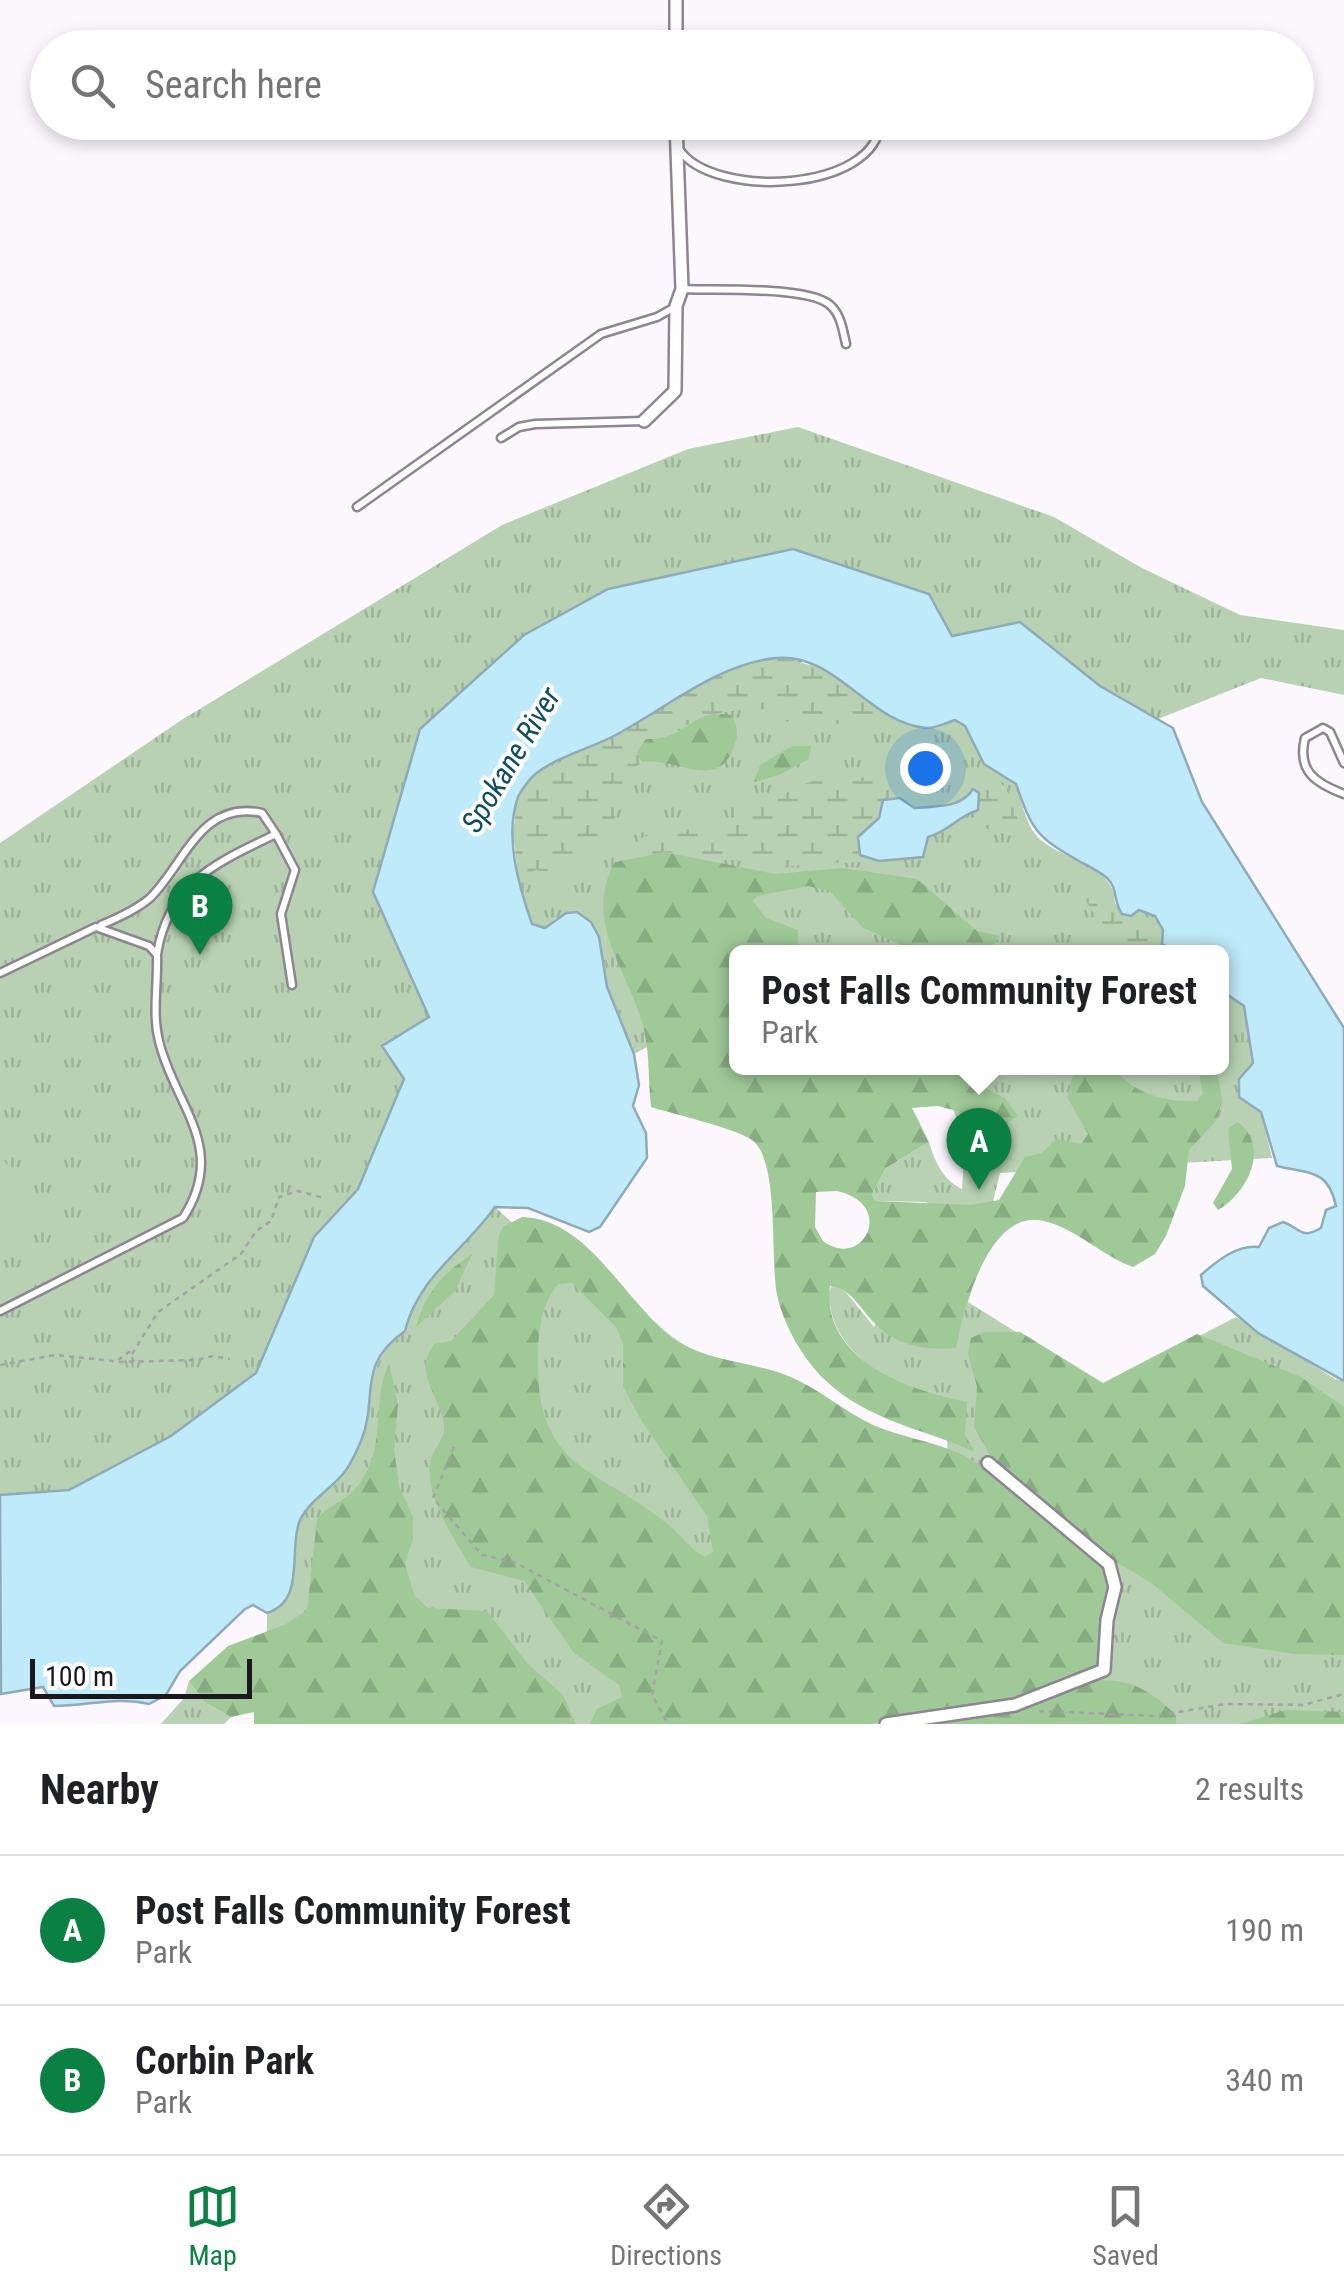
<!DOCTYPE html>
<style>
:root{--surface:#fff;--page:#f2f2f2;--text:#202124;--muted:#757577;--line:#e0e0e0;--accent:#0b8043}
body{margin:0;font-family:"Roboto Condensed",sans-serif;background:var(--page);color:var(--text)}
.scale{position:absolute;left:30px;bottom:25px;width:222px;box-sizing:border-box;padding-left:10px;border:5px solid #1b181d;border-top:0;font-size:28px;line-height:35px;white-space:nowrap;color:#1b181d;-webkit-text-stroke:8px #fff;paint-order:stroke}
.you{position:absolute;left:925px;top:768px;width:35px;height:35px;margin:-25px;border:8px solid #fff;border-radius:50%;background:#1a73e8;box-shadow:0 0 0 15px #1a73e833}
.badge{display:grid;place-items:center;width:65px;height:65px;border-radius:50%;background:var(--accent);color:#fff;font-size:32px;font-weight:700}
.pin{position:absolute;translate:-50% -82px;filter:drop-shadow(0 2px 5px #0008)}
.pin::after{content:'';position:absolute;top:52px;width:35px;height:30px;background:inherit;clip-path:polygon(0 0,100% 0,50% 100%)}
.popup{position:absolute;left:729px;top:945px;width:500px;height:130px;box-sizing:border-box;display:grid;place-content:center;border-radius:15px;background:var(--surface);filter:drop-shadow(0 2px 8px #0005);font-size:32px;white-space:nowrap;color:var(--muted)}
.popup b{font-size:38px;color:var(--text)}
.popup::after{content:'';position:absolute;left:50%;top:100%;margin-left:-20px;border:20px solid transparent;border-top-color:var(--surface)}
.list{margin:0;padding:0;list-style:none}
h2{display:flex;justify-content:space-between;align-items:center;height:130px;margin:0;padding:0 40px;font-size:42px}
h2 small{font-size:32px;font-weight:400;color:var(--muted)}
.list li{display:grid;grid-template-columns:65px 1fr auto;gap:30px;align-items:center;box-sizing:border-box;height:150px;padding:0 40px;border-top:2px solid var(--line)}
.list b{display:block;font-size:38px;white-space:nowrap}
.list p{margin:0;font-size:32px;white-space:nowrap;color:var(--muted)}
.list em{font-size:32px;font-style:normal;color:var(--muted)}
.icon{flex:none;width:55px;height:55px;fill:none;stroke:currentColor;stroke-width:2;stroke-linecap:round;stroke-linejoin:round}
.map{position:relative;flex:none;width:1344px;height:1724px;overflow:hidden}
.search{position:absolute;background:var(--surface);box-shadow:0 5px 15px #0003;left:30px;right:30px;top:30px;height:110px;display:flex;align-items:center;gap:25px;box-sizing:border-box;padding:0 35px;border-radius:55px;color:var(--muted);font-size:38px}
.sheet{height:430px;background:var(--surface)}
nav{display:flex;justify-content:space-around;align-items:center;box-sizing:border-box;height:140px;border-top:2px solid var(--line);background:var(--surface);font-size:28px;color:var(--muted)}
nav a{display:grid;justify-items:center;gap:5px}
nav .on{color:var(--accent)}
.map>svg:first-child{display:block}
</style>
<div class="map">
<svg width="1344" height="1724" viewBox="0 0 1344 1724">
<defs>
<pattern id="grass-tufts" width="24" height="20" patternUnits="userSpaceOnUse" patternTransform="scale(2.5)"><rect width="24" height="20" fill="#b7d1b2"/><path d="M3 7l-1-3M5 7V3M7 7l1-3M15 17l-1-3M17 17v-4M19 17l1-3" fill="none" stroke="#9db399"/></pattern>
<pattern id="forest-firs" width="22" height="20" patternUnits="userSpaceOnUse" patternTransform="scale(2.5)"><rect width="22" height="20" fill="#9fc997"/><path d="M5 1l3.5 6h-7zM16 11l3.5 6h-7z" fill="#88ac82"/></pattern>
<pattern id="wetland-marsh" width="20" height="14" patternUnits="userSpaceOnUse" patternTransform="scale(2.5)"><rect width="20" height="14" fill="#b7d1b2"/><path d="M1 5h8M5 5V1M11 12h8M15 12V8" fill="none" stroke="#9db399"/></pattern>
</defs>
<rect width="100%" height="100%" fill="#fbf7fd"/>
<!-- grass -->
<path fill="url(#grass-tufts)" d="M798,427l256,90 88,51 98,47 104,15v65l-83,-17 -103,41 -58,-33 -148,-50 -23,-42 -556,298 56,125 -46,29 21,33 -46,110 -44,48 -58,136 -85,63 -102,54 -69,5v-652l180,-122 322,-196 186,-76z
M718,675l237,45 9,6 20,38 32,20c6,18 10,44 26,57 25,20 74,25 73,63l40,12 8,14 -1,14 15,8h-441v49l-102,53 -27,-67 -8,-50 -43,-19 -11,10 -13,-4 -15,-41 2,-14z
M1222,991l22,15 9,58 -14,15 1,18 21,15 11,46 -272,15 -32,129 134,84 134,-69 99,62 9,2v343h-1078l1,-111c37,-11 23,-56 31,-86 7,-26 37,-36 49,-58 25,-47 11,-105 58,-138 13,-55 60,-79 90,-124l330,299 118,13 7,-120c-49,-10 -112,-39 -120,-94 -2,-10 -2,-15 4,-21l11,7 29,36 53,-125 -52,-1 -3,-7 14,-26 43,-26c6,20 14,38 33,47l3,-46 -26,-75h283z
M189,1681l15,21 27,15 -7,7h-63l23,-26z"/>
<!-- forest -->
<path fill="url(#forest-firs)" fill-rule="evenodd" d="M714,713l17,2c7,11 8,20 3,31 -16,47 -56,11 -92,16l-6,-10 10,-13c34,0 38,-17 68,-26z
M792,746h19l-2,13 -30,16 -25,7 6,-17z
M664,852l111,22 68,-6 74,11 60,52 23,5 -12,16h-72l-54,-25 -32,-36 -22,-5 -51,10 -4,5 13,17 32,12v13l7,9h-69v116h210l59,30 13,18 -12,8 -68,-18 -26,2 17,34 -43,26 -14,26 3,7 96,4 28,-5 26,-43 17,-4 14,-14 25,5 7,-10 -21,-37 8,-29h40c14,25 54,35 82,33l6,-8 -5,-25h19l5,34 -6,19 -27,29 -4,36 -19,50 -11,18 -22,13c-31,-11 -56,-38 -89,-46 -56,-13 -80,88 -88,127 -93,8 -87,-59 -126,-62 -9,74 79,105 137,116l-2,33 10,17c-51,-23 -107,-31 -150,-72 -22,-21 -41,-54 -48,-85 -7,-34 3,-135 -25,-155 -17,-12 -79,-26 -101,-33 -3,-26 -1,-51 -7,-77 -13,-57 -63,-107 -29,-168zM837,1191c60,13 26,80 -14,50l-8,-14 1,-35z
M1238,1122c33,25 9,72 -20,88l-5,-7 19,-34 -4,-40z
M522,1217c69,2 103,89 156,124 29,20 74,21 108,34 31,12 56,35 85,49 30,14 65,17 93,32 55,28 98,71 143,112l2,18 -9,42 3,34 -11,10 -30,5 -46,24 -75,6 -71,17h-280l7,-15 25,-12 -3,-12 -45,-32 -50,-72 -53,-14c-16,-26 -49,-76 -40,-107 4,-14 15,-22 13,-36 -5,-30 -31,-51 -10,-80l17,-3 43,-46 5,-60 4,-8zM572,1283l45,45 6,16v42l18,34 66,96 6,36 -8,5c-17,-9 -25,-24 -40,-35 -70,-56 -130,-52 -127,-166 1,-29 2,-48 20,-72z
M473,1253l-19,39 -38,35c11,-37 26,-52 57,-74z
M984,1332h36l83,51 94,-49 104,43 43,30v248l-50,-1 -71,-11 -73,-61 -39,-23 -121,-103 -16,-30 3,-39 -9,-34 3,-15z
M389,1363l9,42 -4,44 5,37 14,31v22l-8,24 9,32 14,13 59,3 40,52 36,32 13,29h-322v-12l-23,5 -27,-15 -15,-21 39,-35 58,-22 21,-14 10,-91c18,-20 34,-16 50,-48 17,-33 6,-74 22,-108z
M1099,1680c35,0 53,12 77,35v9h-257l101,-12 40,-20z
M1286,1710l58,2v12h-104z"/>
<!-- wetland -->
<path fill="url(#wetland-marsh)" d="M778,657l44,11 59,42 -7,9 -54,7 -42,-6 -4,-9c-11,-5 -68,2 -78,8 -20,13 -25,20 -50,20l-10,13 6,10c-33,26 -15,42 -33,68 -12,18 -38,30 -54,45l-19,-5 -18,6 -5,-43 5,-37 14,-20 83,-41 103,-60z
M872,776l12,2 16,20 -20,6 -1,14 -18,13 5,28 13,2 -93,5 -122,-14 -49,10c13,-12 27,-29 46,-32 33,-8 68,20 80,-29 28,15 40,-11 66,-18 20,-7 44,-3 65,-7z
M994,779l11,8 21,53 -46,-13 -10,2 10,-23 -1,-13z
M1104,890c5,23 18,33 42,37l7,25c-45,1 -46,-18 -68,-53z"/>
<!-- garden -->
<path fill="#b7d1b2" d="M0,1155l46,60 -46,41z"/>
<!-- water -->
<path fill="#bfeaf9" stroke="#8eabb7" stroke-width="2.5" d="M793,549l136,45 23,42 68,-14 80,64 73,42 29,74 142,226v353l-86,-48 -55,-47 -2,-11c17,-15 37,-31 58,-28l10,-19 14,-6c18,6 17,18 38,6l5,-18 10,-4c-8,-37 -26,-32 -59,-40l-16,-54 -22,-15v-18l14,-16 -9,-57 -22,-15v-39h-45l-15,-8 1,-14 -8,-14 -16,-6 -8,6 -9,-2c-9,-13 -4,-26 -15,-36 -8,-7 -19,-12 -28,-17 -43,-24 -47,-31 -63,-77l-32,-20 -19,-38 -10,-6c-9,3 -21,9 -29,8 -57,-5 -91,-76 -150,-70 -60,6 -112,52 -164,79 -24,12 -62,22 -81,41 -4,5 -11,14 -13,19 -14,40 1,90 14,127l13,4 21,-15 11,-1 14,10 8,15 8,50 27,67 5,31 -6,21 13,27 1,25 -47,69 -11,5 -61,-24 -33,-1c-31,44 -77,70 -90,124 -50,35 -26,67 -44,110 -5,11 -10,24 -18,33 -14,17 -39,30 -45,52 -8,31 6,75 -31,87l-14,-8 -8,4 -65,62 -14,24 -17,9c-33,-8 -61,2 -95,2l-11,-19 -42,7 -1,-199 69,-5 102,-54 85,-63 58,-136 44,-48 46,-110 -22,-33 47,-29 -56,-125 47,-163 104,-94 84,-46z
M973,789l6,4 -1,17c-21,7 -29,21 -50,27l-5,20 -44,4 -19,-6 -2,-18 21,-19 4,-18 17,-2 14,10c20,-2 47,1 59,-19z"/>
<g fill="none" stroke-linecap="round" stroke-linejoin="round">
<!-- lane casing -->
<g stroke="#8d8592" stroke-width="11">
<path id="lane" d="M679,149c33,51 199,43 201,-27
M684,289c31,2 130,-4 148,18 9,9 11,24 14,37
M501,438l18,-11 16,-3 109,-3
M357,507l244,-173 56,-17 18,-10
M1344,763l-14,-31 -7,-4 -18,10c-8,33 10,45 39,56
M276,834l19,36 -14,44 11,71
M101,925c17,-7 35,-15 49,-27 34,-33 51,-99 112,-85l14,21c-60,29 -107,48 -119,120
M0,973l96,-46 53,19 8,9c1,29 -5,58 2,86 15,64 70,106 24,177l-183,93"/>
</g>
<!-- street casing -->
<g stroke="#8d8592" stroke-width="16">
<path id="street" d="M676,48v-48
M644,421l31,-30 1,-85 6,-17 -6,-167
M886,1724l129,-19 89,-35 3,-50 8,-33 -6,-23 -121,-101"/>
</g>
<!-- path -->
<path stroke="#a6a2a8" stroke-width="2.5" stroke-dasharray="5 5" stroke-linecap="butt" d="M132,1354l26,-42 83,-58 15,-23 15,-10 8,-24 19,-6 26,7
M118,1360l11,-8 5,10
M0,1365l55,-10 67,7 74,-2 17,-4 17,3
M454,1447l-21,51 49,57 32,7 148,79 -10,54 16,29
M1039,1711l115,5 72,-12 77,1 41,-11"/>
<!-- lane -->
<use href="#lane" stroke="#fff" stroke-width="6"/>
<!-- street -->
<use href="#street" stroke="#fff" stroke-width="11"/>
</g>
<g text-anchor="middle" stroke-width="8" stroke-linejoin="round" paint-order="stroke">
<!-- water labels -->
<g font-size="30" font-style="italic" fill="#0e4e60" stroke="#fff">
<text transform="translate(511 760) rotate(-59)" y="10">Spokane River</text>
</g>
</g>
</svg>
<div class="scale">100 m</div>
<div class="you"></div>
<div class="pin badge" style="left:979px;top:1190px">A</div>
<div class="popup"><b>Post Falls Community Forest</b>Park</div>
<div class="pin badge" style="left:200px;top:955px">B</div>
<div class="search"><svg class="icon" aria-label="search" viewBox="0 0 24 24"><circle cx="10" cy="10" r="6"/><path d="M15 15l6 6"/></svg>Search here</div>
</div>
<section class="sheet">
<h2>Nearby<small>2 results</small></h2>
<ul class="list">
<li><span class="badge">A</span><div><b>Post Falls Community Forest</b><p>Park</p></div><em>190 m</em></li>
<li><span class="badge">B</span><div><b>Corbin Park</b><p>Park</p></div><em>340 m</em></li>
</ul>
</section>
<nav>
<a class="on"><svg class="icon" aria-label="map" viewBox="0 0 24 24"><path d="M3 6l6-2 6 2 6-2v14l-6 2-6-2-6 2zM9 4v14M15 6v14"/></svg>Map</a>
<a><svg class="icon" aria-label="directions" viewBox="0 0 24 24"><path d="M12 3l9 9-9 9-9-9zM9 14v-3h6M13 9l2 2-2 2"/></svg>Directions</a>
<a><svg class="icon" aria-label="saved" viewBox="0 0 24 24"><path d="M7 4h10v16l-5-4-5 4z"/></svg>Saved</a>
</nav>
